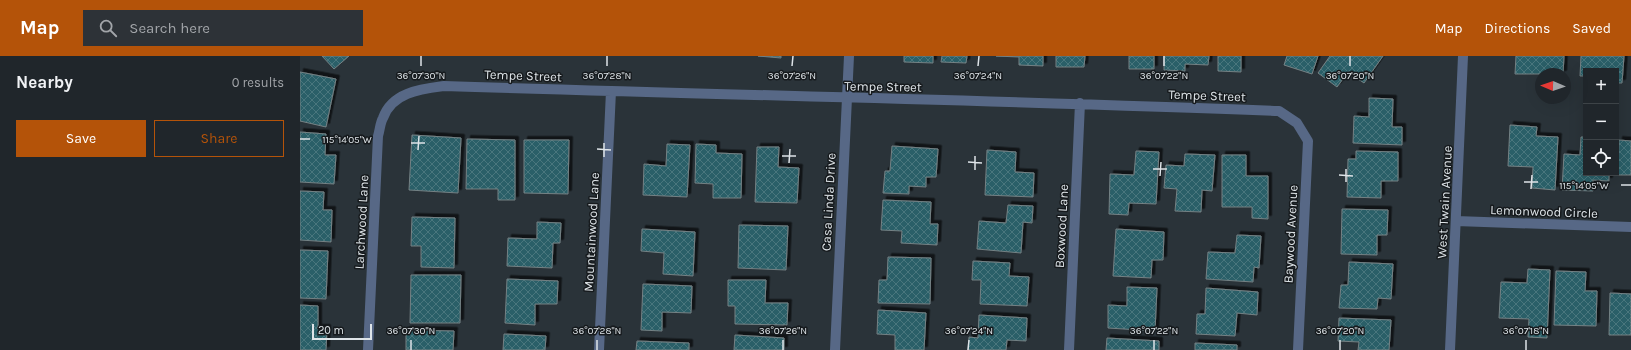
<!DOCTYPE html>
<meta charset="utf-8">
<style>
:root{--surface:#20262b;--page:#2d3237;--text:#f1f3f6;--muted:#a2a5a9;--line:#3d4347;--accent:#b45309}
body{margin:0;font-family:Karla,sans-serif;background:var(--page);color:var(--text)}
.controls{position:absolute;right:12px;top:12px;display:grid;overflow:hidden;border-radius:0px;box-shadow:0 4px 16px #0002}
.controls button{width:36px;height:36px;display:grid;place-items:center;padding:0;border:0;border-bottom:1px solid var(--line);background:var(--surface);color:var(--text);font:20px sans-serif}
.compass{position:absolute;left:1235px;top:12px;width:36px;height:36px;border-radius:50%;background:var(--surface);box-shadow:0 4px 16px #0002;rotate:272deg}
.scale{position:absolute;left:12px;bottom:10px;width:60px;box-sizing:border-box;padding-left:4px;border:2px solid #dee4e8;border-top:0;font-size:11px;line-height:14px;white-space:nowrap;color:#dee4e8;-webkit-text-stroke:3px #161a1d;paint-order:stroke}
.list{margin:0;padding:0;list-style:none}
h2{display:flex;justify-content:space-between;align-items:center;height:52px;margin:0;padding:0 16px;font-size:17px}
h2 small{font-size:13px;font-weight:400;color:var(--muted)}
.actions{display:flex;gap:8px;padding:12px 16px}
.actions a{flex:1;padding:9px 0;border:1px solid var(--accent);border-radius:0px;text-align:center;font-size:14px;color:var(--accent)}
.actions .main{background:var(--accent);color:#fff}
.icon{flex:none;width:22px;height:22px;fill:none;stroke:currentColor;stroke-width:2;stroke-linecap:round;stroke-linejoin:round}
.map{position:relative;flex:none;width:1331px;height:294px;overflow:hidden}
header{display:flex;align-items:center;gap:24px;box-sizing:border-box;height:56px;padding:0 20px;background:var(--accent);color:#fff}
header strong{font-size:19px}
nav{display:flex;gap:22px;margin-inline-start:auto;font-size:14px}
.search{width:280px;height:36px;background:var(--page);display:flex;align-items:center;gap:10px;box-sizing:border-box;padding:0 14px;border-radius:0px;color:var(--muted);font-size:15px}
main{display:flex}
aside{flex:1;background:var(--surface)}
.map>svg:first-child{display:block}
</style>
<header>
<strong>Map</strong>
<div class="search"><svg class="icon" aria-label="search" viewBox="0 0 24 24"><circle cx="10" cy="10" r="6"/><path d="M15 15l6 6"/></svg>Search here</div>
<nav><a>Map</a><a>Directions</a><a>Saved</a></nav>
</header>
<main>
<aside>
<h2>Nearby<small>0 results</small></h2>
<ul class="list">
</ul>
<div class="actions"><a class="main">Save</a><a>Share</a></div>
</aside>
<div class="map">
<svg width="1331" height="294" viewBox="0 0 1331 294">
<defs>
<pattern id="building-cross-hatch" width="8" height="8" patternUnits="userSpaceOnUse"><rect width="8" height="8" fill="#2c5f67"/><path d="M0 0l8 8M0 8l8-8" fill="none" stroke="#4a767d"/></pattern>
<filter id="shadow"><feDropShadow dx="3.5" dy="-3.5" stdDeviation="0" flood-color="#0009"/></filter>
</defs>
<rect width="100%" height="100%" fill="#2a3339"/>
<!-- building -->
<path fill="url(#building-cross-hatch)" stroke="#748184" filter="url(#shadow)" d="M22,0h27l-15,13z
M458,0h23v2z
M604,0h29v7l-29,-1z
M642,0h25l-1,7 -25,-1z
M696,0h47v10l-24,-1v-8z
M756,0h29l-1,11h-28z
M829,0h25v13h-25z
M864,0h45l-1,9 -23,-1v7l-21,-1z
M918,0h23v16l-23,-1z
M987,0h31l-6,18 -28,-9z
M1030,0h53l-19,27 -16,-11 -11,15 -19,-14z
M1216,0h48l-1,18h-48z
M1281,0h43l-2,27h-6v-12h-30v5h-6z
M0,16l36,7 -10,48 -26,-6z
M1069,42l24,1 -1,28h10v18l-49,-2 1,-27 15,1z
M1210,69l27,2 -1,9 22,1 -3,53 -23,-2 1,-21 -25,-1z
M0,76l26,2 -1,21h11l-2,29 -34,-2z
M112,79l49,3 -3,55 -49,-3z
M1281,81h5v36h23v8l-16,-1v11l-31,-1 2,-36 16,1z
M167,83l48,1v60h-17v-11h-32z
M224,84h45l-1,54 -44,-1z
M1319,84l12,1v34h-13z
M367,88l23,1 -3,52 -44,-2 1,-31 22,2z
M396,88l20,1v8l26,1 -1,44h-28v-14l-18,-1z
M592,90l46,3 -2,28h-10v10l-17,-1v8l-26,-1 2,-22h5z
M457,91h22l-1,20 21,1 -2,35 -42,-1z
M687,94l29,2 -1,20 19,1 -1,24 -48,-2z
M836,95l23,1 -3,52 -27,-1 -1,12 -19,-1 1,-40 24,1z
M1056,95l42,1v29h-17v17l-34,-1 1,-38h8z
M885,98l30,1 -3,36 -10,-1 -1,22 -26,-1 2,-22 -13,-1 2,-23 18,1z
M922,99h24v21h22v43l-16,-1v-11h-30z
M0,135l24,1 -1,18h9l-1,32 -31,-2z
M583,144l48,2 -1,22h8l-1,21 -36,-2 1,-12 -21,-1z
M708,149l25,1 -1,17 -9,-1 -2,31 -44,-4 2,-28 27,2z
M1042,153l46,1 -1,25h-10v20l-36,-1z
M112,161l43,1 -1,50 -33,-1v-21h-10z
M237,166l24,1 -1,20h-7l-1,25 -45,-2 1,-28 29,1z
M439,169l49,1 -2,44 -48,-2z
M342,173l53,3 -2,44 -30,-2 1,-21 -23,-2z
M816,173l48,3 -1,28h-11l-1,18 -38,-2z
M937,179l24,1 -2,32 -5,-1 -1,15 -47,-3 2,-27 27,1z
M0,194l28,1 -2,48 -26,-1z
M588,201l43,1 -1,46 -52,-1 1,-23h8z
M673,205l37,2 -1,13 20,1 -2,29 -47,-2 1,-24h-9z
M1049,206l44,2 -2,35 -13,-1 -1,11 -38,-1 2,-23h7z
M1228,213l22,1 -3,68 -19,-1 1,-18 -30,-1 2,-36 26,1z
M1256,215l30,1 -1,19h12l-1,35 -42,-1z
M111,219h50l-1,48h-50z
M207,223l51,2 -1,23h-22v21l-30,-2z
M428,224h38l-1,23h23l-1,22 -52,-1v-18h-7z
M343,228l49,2 -1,27 -29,-1v19l-21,-1z
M827,231l30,1 -2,43 -47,-3v-23l19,1z
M906,232l52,4 -1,23 -20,-2 -2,23 -39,-2 1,-20h8z
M1310,237l21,1v41h-22z
M0,249l18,1v22h9l-1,22h-26z
M578,254l48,3 -2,37h-29v-15l-18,-1z
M679,259l48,3 -1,23 -19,-1 -1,10h-38l1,-13 9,1z
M1039,262l52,2 -2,30h-31l1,-8 -21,-1z
M106,274l48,1 -1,19h-47z
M204,278l42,2 -1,14h-42z
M435,279l49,3v12h-50z
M807,282l52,3v9h-53z
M337,285l52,2v7h-53z
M895,287l42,2v5h-42z"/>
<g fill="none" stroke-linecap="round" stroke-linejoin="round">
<!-- minor -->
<path stroke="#576886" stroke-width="10" d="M1156,165l175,6
M68,294l10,-214c2,-6 2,-13 5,-18 9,-26 38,-29 61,-32 278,9 556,14 835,25l18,12 11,18 -10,209
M299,294l12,-259
M535,294l14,-294
M769,294l11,-247
M1150,294l13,-294"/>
</g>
<!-- ticks -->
<path fill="none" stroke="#dee4e8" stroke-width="1.5" d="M121,10v-10M307,10v-10M492,10l1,-10M678,10l1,-10M864,10v-10M1050,10v-10M0,83h10M111,87h14M297,93l14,1M118,94l1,-14M482,100h14M304,101v-14M668,106l14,1M489,107l1,-14M853,113h14M675,114v-14M1039,119l14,1M860,120l1,-14M1046,126v-13M1224,126h14M1321,129h10M1231,133l1,-14M111,294v-10M297,294v-10M483,294v-10M668,294l1,-10M854,294v-10M1040,294v-10M1226,294v-10"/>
<g text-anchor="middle" stroke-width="3" stroke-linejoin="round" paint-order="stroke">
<!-- street labels -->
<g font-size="13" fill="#dee4e8" stroke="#161a1d">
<text transform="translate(223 19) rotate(2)" y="5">Tempe Street</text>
<text transform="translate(583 30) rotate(1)" y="5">Tempe Street</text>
<text transform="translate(907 39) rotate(2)" y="5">Tempe Street</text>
<text transform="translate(528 146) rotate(-87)" y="5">Casa Linda Drive</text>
<text transform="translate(1144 146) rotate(-87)" y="5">West Twain Avenue</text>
<text transform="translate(1244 155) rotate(2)" y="5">Lemonwood Circle</text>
<text transform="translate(61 166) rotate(-87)" y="5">Larchwood Lane</text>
<text transform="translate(761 170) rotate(-87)" y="5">Boxwood Lane</text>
<text transform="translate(291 176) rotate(-87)" y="5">Mountainwood Lane</text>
<text transform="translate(990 178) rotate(-87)" y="5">Baywood Avenue</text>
</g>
</g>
<g font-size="10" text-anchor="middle" fill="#dee4e8" stroke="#161a1d" stroke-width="3" stroke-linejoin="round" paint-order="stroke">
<text x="121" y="23">36°07'30"N</text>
<text x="307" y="23">36°07'28"N</text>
<text x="492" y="23">36°07'26"N</text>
<text x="678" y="23">36°07'24"N</text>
<text x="864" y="23">36°07'22"N</text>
<text x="1050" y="23">36°07'20"N</text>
<text x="47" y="87">115°14'05"W</text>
<text x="1284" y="133">115°14'05"W</text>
<text x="111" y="278">36°07'30"N</text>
<text x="297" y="278">36°07'28"N</text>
<text x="483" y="278">36°07'26"N</text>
<text x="669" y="278">36°07'24"N</text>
<text x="854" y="278">36°07'22"N</text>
<text x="1040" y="278">36°07'20"N</text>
<text x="1226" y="278">36°07'18"N</text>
</g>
</svg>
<div class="controls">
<button>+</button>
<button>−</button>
<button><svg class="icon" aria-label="locate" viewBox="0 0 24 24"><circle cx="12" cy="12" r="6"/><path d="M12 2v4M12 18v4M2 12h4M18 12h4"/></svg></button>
</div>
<svg class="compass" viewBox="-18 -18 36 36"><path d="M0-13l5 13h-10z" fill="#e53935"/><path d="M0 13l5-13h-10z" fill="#a2a5a9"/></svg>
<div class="scale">20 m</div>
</div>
</main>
